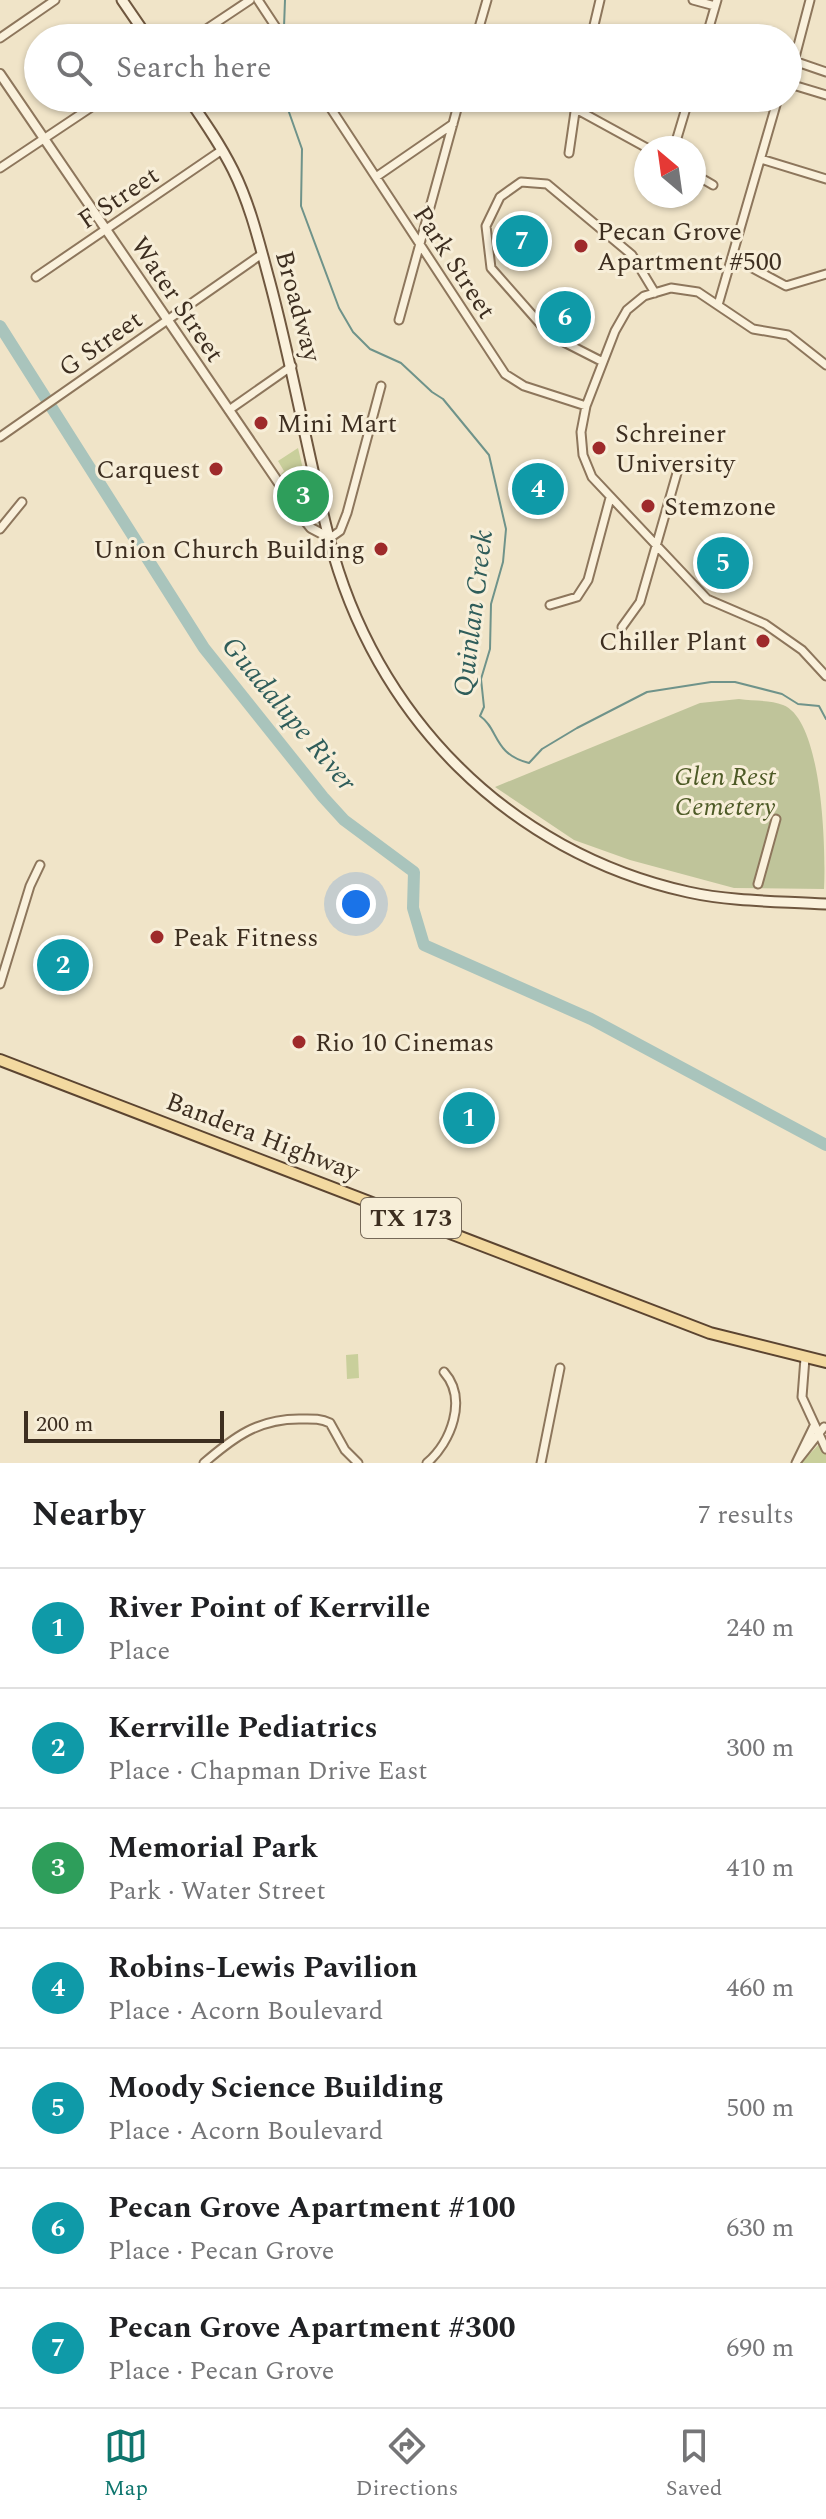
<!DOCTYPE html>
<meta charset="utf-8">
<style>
:root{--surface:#fff;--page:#f2f2f2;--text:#202124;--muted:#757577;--line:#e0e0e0;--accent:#0f766e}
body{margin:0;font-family:Spectral,serif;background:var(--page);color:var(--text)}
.compass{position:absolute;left:634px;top:136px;width:72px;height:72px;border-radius:50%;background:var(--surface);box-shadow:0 2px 6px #0004;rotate:331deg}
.scale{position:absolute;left:24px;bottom:20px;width:200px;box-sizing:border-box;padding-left:8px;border:4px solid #3d2e20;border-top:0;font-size:22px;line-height:28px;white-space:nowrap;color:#3d2e20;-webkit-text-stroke:6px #f7eed8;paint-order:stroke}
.you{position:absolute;left:356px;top:904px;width:28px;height:28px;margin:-20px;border:6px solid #fff;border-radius:50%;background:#1a73e8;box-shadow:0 0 0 12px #1a73e833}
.badge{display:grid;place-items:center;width:52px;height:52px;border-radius:50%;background:var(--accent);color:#fff;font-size:26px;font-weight:700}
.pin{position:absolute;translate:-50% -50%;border:4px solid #fff;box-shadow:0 2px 8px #0006}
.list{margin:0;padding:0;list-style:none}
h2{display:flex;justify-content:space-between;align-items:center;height:104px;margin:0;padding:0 32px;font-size:34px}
h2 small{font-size:26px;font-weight:400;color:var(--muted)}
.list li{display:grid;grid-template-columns:52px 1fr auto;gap:24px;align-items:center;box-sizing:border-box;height:120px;padding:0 32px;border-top:2px solid var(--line)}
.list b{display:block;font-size:30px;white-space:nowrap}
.list p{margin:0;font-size:26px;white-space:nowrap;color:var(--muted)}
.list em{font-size:26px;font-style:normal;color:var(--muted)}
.icon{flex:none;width:44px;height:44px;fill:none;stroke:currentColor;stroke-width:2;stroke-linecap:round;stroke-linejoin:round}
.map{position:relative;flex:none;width:826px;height:1463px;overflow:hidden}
.search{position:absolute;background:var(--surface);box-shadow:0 2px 6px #0004;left:24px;right:24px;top:24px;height:88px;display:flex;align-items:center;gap:20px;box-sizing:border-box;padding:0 28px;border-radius:44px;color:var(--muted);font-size:30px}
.sheet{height:944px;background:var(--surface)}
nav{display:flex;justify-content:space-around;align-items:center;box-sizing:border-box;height:112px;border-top:2px solid var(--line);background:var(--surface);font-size:22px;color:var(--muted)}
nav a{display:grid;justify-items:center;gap:4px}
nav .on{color:var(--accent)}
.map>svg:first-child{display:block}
</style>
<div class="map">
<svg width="826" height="1463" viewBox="0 0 826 1463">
<rect width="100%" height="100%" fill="#f0e4c8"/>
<!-- green -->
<path fill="#c9cf9b" d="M298,448l17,71 -1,2 -33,-47 3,-3 -6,-10z
M358,1354l1,24 -12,1 -1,-24z
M826,1437v26h-25z"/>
<!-- cemetery -->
<path fill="#bfc49a" d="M739,699c14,2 32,1 44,6 40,15 43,147 41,184l-90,-1 -104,-28 -56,-20 -79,-53 205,-84z"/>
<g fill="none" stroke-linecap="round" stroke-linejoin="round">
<!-- stream -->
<path stroke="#6f938a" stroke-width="2" d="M284,27l1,-27
M284,98l18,51 -1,57 38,102 14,24 17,17 31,14 31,29 11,7 46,56 17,74 -3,33 -12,42 -1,45 -9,30 3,28 -4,9c19,13 13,38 49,47l13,-14 35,-21 70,-36 64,-10h24l47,12 16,10 21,2 7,13"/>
<!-- river -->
<path stroke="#a9c4bc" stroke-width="12" d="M0,326l204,322 119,149 21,23 70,52 -1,36 11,37 167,74 235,126"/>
<!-- minor casing -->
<g stroke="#8d765c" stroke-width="11">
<path id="minor" d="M258,0l25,38
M693,0l22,6
M810,0l-16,61 32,11
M0,38l55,-38
M193,38l57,-38
M476,38l11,-38
M591,38l9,-38
M706,38l11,-38
M788,88l5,-3 33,10
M324,98l181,276 19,12 62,20
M498,98h1
M574,108l73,40
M674,148l15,-50
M569,153l8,-55
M761,159l65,20
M0,168l105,-70
M694,174l19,11
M376,177l77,-53
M732,257l54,29 40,-12
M36,277l186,-127
M718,305l60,-207
M399,320l61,-222
M603,362l-53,-27 -59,-67 -5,-42 14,-29 21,-15 26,2 85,71 23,38
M826,365l-38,-30 -35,-6 -55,-37 -27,-4 -27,8 -17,14 -12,21 -29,75 -5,26 2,23 9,22 115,122 58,25 37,26 24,26
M229,410l63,-44
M0,437l262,-183
M0,529l22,-27
M330,538l10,-7 7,-18 34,-127
M550,605l27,-8 11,-17 22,-82
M622,627l18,-25 39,-136
M758,884l18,-65
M0,984l30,-98 10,-21
M805,1358l-3,39 24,52
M797,1461l27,-34
M204,1463c30,-26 54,-44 95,-44 11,0 21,-1 31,4l15,27 13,13
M427,1463c24,-21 41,-64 17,-91
M541,1463l19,-95
M796,1463l18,-37"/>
</g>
<!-- tertiary casing -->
<g stroke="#8d765c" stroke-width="12">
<path id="tertiary" d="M0,74l302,443 9,11 19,10"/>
</g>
<!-- secondary casing -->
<g stroke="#6f573f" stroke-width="13">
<path id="secondary" d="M122,0l26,38
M188,98c16,23 32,46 45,72 17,34 26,72 36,109 23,85 38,173 60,259 45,177 179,314 359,354 45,10 92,9 138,12"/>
</g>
<!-- primary casing -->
<g stroke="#5b4430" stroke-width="14">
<path id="primary" d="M0,1060l710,273 116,29"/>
</g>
<!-- minor -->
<use href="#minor" stroke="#faf1dc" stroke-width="7"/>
<!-- tertiary -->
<use href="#tertiary" stroke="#faf1dc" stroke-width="8"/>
<!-- secondary -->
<use href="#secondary" stroke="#faf1dc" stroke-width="9"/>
<!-- primary -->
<use href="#primary" stroke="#f3d9a0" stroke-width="10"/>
</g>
<!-- markers -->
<g fill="#9e2a2b" stroke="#f7eed8" stroke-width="3">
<circle cx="581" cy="246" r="8"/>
<circle cx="261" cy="423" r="8"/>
<circle cx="599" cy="448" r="8"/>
<circle cx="216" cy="469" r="8"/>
<circle cx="648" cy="506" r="8"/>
<circle cx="381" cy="549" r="8"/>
<circle cx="763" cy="641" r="8"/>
<circle cx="157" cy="937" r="8"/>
<circle cx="299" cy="1042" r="8"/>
</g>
<g text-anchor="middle" stroke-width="6" stroke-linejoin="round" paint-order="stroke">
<!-- shield labels -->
<rect fill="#f7eed8" stroke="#756857" stroke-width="2" x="361" y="1198" width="100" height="40" rx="6"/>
<g font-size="24" font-weight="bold" fill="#3d2e20">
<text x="411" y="1226">TX 173</text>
</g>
<!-- street labels -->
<g font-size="26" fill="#3d2e20" stroke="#f7eed8">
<text transform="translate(118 197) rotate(-34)" y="9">F Street</text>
<text transform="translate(455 262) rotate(57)" y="9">Park Street</text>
<text transform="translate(178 299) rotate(56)" y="9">Water Street</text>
<text transform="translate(299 306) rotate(75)" y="9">Broadway</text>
<text transform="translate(100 343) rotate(-35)" y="9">G Street</text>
<text transform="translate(263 1136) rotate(21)" y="9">Bandera Highway</text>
</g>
<!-- poi labels -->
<g font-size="26" fill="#3d2e20" stroke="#f7eed8" text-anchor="start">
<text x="597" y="240">Pecan Grove<tspan x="597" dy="30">Apartment #500</tspan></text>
<text x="277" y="432">Mini Mart</text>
<text x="615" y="442">Schreiner<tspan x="615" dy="30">University</tspan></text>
<text x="200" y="478" text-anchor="end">Carquest</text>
<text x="664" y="515">Stemzone</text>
<text x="365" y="558" text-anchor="end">Union Church Building</text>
<text x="747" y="650" text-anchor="end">Chiller Plant</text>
<text x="173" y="946">Peak Fitness</text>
<text x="315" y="1051">Rio 10 Cinemas</text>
</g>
<!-- park labels -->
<g font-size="26" font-style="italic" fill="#4d5a26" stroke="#f7eed8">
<text x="725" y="785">Glen Rest<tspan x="725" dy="30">Cemetery</tspan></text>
</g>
<!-- water labels -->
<g font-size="28" font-style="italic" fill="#2f5d5a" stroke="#f7eed8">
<text transform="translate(472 613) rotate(-83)" y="10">Quinlan Creek</text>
<text transform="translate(290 713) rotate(50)" y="10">Guadalupe River</text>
</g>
</g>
</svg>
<svg class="compass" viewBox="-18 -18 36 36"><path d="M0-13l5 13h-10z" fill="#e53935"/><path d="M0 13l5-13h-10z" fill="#757577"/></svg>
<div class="scale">200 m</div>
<div class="you"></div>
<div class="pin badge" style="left:469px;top:1118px;background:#0f9aa8">1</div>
<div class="pin badge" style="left:63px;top:965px;background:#0f9aa8">2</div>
<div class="pin badge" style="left:303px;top:496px;background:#2e9e5b">3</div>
<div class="pin badge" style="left:538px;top:489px;background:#0f9aa8">4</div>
<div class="pin badge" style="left:723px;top:563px;background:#0f9aa8">5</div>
<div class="pin badge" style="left:565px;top:317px;background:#0f9aa8">6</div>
<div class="pin badge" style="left:522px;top:241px;background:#0f9aa8">7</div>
<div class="search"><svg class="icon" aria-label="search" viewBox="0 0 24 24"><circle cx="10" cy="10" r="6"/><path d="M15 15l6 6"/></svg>Search here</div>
</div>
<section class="sheet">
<h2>Nearby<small>7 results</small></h2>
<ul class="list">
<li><span class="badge" style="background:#0f9aa8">1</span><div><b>River Point of Kerrville</b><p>Place</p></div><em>240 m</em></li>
<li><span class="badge" style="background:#0f9aa8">2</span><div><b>Kerrville Pediatrics</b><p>Place · Chapman Drive East</p></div><em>300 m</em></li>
<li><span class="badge" style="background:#2e9e5b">3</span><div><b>Memorial Park</b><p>Park · Water Street</p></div><em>410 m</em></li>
<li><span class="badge" style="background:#0f9aa8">4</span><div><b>Robins-Lewis Pavilion</b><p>Place · Acorn Boulevard</p></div><em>460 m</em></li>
<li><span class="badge" style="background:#0f9aa8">5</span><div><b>Moody Science Building</b><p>Place · Acorn Boulevard</p></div><em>500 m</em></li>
<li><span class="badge" style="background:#0f9aa8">6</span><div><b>Pecan Grove Apartment #100</b><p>Place · Pecan Grove</p></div><em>630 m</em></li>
<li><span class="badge" style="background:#0f9aa8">7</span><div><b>Pecan Grove Apartment #300</b><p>Place · Pecan Grove</p></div><em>690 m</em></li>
</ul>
</section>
<nav>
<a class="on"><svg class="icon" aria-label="map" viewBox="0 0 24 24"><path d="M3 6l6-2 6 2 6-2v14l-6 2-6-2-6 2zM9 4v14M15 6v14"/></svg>Map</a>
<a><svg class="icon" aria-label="directions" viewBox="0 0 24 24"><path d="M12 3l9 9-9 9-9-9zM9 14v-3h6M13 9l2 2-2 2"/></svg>Directions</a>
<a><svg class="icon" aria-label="saved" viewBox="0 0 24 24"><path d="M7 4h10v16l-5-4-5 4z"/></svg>Saved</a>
</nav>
